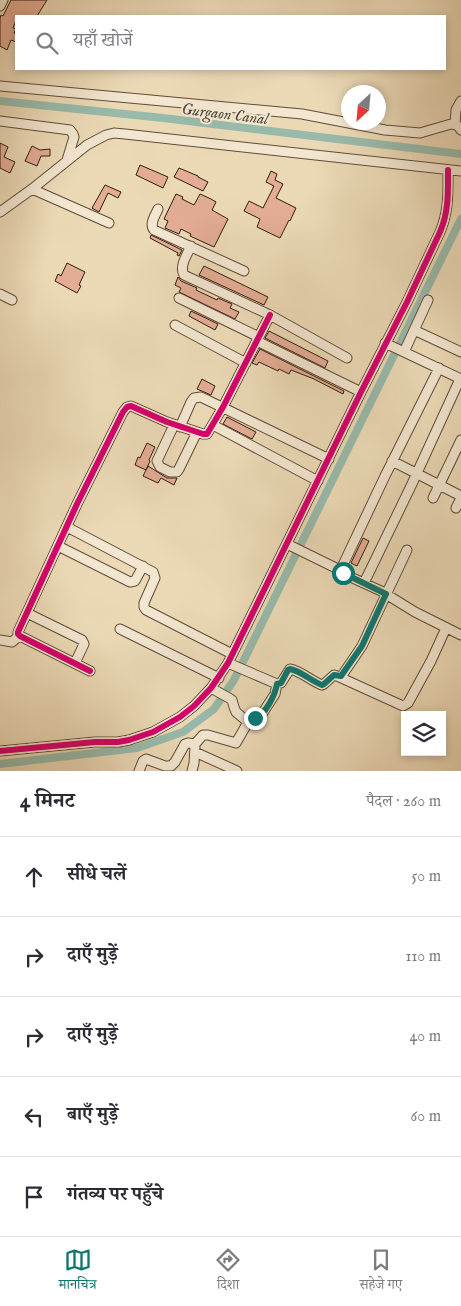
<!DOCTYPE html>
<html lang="hi">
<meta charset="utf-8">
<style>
:root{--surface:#fff;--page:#f2f2f3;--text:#2b2b33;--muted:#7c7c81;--line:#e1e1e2;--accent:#0f766e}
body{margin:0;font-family:"IM FELL English","Noto Serif Devanagari",serif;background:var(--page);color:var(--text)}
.controls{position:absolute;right:15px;bottom:15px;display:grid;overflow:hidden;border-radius:0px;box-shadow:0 2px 8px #0003}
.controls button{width:45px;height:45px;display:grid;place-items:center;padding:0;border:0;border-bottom:1px solid var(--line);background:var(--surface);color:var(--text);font:25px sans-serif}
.compass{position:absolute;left:341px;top:85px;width:45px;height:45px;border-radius:50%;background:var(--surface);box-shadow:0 2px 8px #0003;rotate:206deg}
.stop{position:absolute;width:15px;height:15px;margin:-11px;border:4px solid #0f766e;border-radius:50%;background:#fff}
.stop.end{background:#0f766e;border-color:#fff;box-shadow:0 1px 5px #0008}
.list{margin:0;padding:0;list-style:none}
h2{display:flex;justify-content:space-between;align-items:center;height:65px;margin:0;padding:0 20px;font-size:21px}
h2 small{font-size:16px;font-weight:400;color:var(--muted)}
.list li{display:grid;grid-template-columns:32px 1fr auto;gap:15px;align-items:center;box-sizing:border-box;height:80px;padding:0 20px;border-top:1px solid var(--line)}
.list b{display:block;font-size:19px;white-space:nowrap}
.list em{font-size:16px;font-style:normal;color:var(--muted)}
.icon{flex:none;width:28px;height:28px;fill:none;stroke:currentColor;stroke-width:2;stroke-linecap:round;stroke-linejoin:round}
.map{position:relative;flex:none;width:461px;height:771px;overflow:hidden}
.search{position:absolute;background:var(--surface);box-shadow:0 2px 8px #0003;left:15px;right:15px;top:15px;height:55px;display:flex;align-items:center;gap:12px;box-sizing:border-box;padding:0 18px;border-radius:0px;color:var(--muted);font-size:19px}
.sheet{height:465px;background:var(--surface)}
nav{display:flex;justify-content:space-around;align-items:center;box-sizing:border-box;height:70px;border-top:1px solid var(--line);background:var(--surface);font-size:14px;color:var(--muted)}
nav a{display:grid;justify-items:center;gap:2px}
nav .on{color:var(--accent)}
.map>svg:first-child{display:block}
</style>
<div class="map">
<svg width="461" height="771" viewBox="0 0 461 771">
<rect width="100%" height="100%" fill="#ebd9b6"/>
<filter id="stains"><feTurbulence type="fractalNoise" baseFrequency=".004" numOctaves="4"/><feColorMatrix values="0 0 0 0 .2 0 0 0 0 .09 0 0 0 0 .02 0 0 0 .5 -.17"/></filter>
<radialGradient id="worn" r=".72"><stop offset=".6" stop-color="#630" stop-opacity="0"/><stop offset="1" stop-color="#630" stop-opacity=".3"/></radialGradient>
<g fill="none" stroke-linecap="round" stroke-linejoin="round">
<!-- canal -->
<path stroke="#98baab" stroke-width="8" d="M0,101l163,17 298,36
M0,764l137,-16 46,-16 31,-23 20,-29 227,-461"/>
</g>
<!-- building -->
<path fill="#e3ac95" stroke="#321c0c" d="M11,0h36l-10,16h-21v5l-3,7 3,1 -2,4 2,1v8l-5,-2 -4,10 -7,-4v-28l1,-3 2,1z
M0,143l8,4 -4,10 11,5 -5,11 -10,-5z
M32,146l8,4 10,-1v7h-9l-4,10 -12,-5z
M140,165l28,12 -5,11 -27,-13z
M179,168l19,8v1l10,5 -5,9 -29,-14z
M271,171l6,3 -2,6 8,4 -7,14 20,10 -6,13 -1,-1 -9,18 -23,-11 3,-8 -16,-8 5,-10 14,7 11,-22 -8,-4z
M105,185l16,7 -3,6 -10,-5 -9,19 -7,-4z
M176,194l7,3 -1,2 12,6 6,-11 11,5 5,3 -4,8 16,9 -14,28 -24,-11 1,-2 -10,-5 -2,5 -14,-6 3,-7 -4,-2z
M151,235l31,15 -3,6 -2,-1 1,-2 -28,-15z
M67,263l18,9 -6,13 2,1 -4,7 -22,-12 3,-7 3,2z
M204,266l64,31 -4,8 -65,-30z
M178,277l3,4 16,7 -1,2 21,10 1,-2 14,6 -2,4 9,4 -4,7 -56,-27 2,-4 -6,-3z
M191,311l27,13 -3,6 -26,-14z
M269,331l59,30 -3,7 -60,-30z
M260,349l84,42 -1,3 -29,-15 -23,-9 -2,4 -10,-5 -1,2 -19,-9 -2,3 -5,-2z
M202,379l13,7 -4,9 -14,-6z
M227,417l29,15 -4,7 -29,-15z
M147,443l8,4 -6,13 1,1 -4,9 -11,-5 3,-8 2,1z
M148,466l19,12h10l-3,7 -13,-7 -3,5 -15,-7z
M363,538l6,3 -12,25 -6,-3z"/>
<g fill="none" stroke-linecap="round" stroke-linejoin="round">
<!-- minor casing -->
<g stroke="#604b36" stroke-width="11">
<path id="minor" d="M0,6l3,-6
M0,86l302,28 83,16 35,3 31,-9 6,1 4,5
M0,121l70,9 3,4 1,3 -7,23
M455,124l1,-14 5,-9
M32,189l77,34
M158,209c-3,7 -9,15 -4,21l90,41
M0,212l32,-23 55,-44 19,-10 8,-2 11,1 336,37
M191,246c-4,9 -12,20 -7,29l86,40 77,43
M0,294l12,6
M179,298l80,39
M175,325l71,38
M414,330l47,22
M257,341l104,51
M385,343l76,36
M404,352l24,-52
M439,368l-54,108 -43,91v4l2,3 37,17 34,21 46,23
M174,425l-17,36 3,6 10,5h7l2,-3 18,-37
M213,425l105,56
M180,427l11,-25 3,-4 7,-1 128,62
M392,461l69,35
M433,498l28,-58
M456,508l5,-10
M67,527l86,45 2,6 -11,25v4l2,3 86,44
M287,544l55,27
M58,546l72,36 5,-1 8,-15
M364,583l47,-97 49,-107
M27,613l55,27 2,4 -9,19
M120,629l99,49
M0,640l12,2 7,-6
M228,663l49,21 4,-1 9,-14c11,2 21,12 32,16l2,-1 10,-9 3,1 66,30 5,-3 23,-42 15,-33
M90,671l-70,-35 -2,-2v-2l59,-128 46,-92 4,-5 4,-1 36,16 36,12h4l16,-27 47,-92
M341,677l21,-31 45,-96
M211,688l18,10 3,2 2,7 2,5 12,10
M0,751l95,-9h23l11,-2 24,-8 27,-15 14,-11 17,-18 17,-25 37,-75 96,-196 46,-90 33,-70c9,-21 8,-40 8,-62
M195,752l42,19
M139,771l4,-10 3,-2 19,7h6l4,-4 10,-18 3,-1 7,1 8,-9h5l28,8 12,-21 14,-8 13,-20 2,-10
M192,771l2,-8 1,-16"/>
</g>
<!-- minor -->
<use href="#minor" stroke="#f2e6d0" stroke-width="9"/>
<!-- cycleway casing -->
<g stroke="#f2e6d0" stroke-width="9">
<path id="cycleway" d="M90,671l-70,-35 -2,-2v-2l59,-128 46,-92 4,-5 4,-1 36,16 36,12h4l16,-27 47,-92
M0,751l95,-9h23l11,-2 24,-8 27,-15 14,-11 17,-18 17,-25 37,-75 96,-196 46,-90 33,-70c9,-21 8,-40 8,-62"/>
</g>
<!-- cycleway -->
<use href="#cycleway" stroke="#d6006c" stroke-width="6"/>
</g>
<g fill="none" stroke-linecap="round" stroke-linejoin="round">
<!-- route -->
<path stroke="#0f766e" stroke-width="6" d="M255,718c11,-4 20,-23 22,-34l4,-1 7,-13 2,-1c11,2 21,12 32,16l2,-1 10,-9 7,1 21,-30 24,-52 -43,-21"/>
</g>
<g text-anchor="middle" stroke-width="4" stroke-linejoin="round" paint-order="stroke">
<!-- water labels -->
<g font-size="16" font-style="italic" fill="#514b3c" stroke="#f2e6d0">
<text transform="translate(225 113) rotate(7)" y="6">Gurgaon Canal</text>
</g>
</g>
<rect width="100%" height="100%" filter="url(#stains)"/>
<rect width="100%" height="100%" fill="url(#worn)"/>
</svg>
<div class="controls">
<button><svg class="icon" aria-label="layers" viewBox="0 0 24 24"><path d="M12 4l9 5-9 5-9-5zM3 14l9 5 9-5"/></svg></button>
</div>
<svg class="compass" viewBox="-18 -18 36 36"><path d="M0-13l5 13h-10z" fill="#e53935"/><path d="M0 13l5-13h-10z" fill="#7c7c81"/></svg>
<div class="stop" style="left:343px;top:573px"></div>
<div class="stop end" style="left:255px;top:718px"></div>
<div class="search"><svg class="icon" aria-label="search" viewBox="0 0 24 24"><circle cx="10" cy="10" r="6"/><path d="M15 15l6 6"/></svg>यहाँ खोजें</div>
</div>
<section class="sheet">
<h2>4 मिनट<small>पैदल · 260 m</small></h2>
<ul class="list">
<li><svg class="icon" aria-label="ahead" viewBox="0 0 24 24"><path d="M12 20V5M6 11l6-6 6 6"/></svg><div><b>सीधे चलें</b></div><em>50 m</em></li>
<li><svg class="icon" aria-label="right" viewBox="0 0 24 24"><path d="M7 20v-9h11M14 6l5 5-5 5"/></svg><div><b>दाएँ मुड़ें</b></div><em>110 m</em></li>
<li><svg class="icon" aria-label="right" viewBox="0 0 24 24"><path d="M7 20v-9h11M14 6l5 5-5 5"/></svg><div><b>दाएँ मुड़ें</b></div><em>40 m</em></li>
<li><svg class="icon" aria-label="left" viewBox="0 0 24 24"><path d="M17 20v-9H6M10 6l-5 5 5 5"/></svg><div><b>बाएँ मुड़ें</b></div><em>60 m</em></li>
<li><svg class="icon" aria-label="arrive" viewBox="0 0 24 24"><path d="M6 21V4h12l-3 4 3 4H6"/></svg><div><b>गंतव्य पर पहुँचे</b></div></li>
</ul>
</section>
<nav>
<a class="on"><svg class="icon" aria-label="map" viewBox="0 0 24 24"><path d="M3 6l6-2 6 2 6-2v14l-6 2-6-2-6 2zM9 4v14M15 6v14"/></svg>मानचित्र</a>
<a><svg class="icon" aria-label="directions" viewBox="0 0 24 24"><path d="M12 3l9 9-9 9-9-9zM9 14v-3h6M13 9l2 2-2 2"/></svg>दिशा</a>
<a><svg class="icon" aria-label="saved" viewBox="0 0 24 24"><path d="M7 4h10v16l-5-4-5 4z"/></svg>सहेजे गए</a>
</nav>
